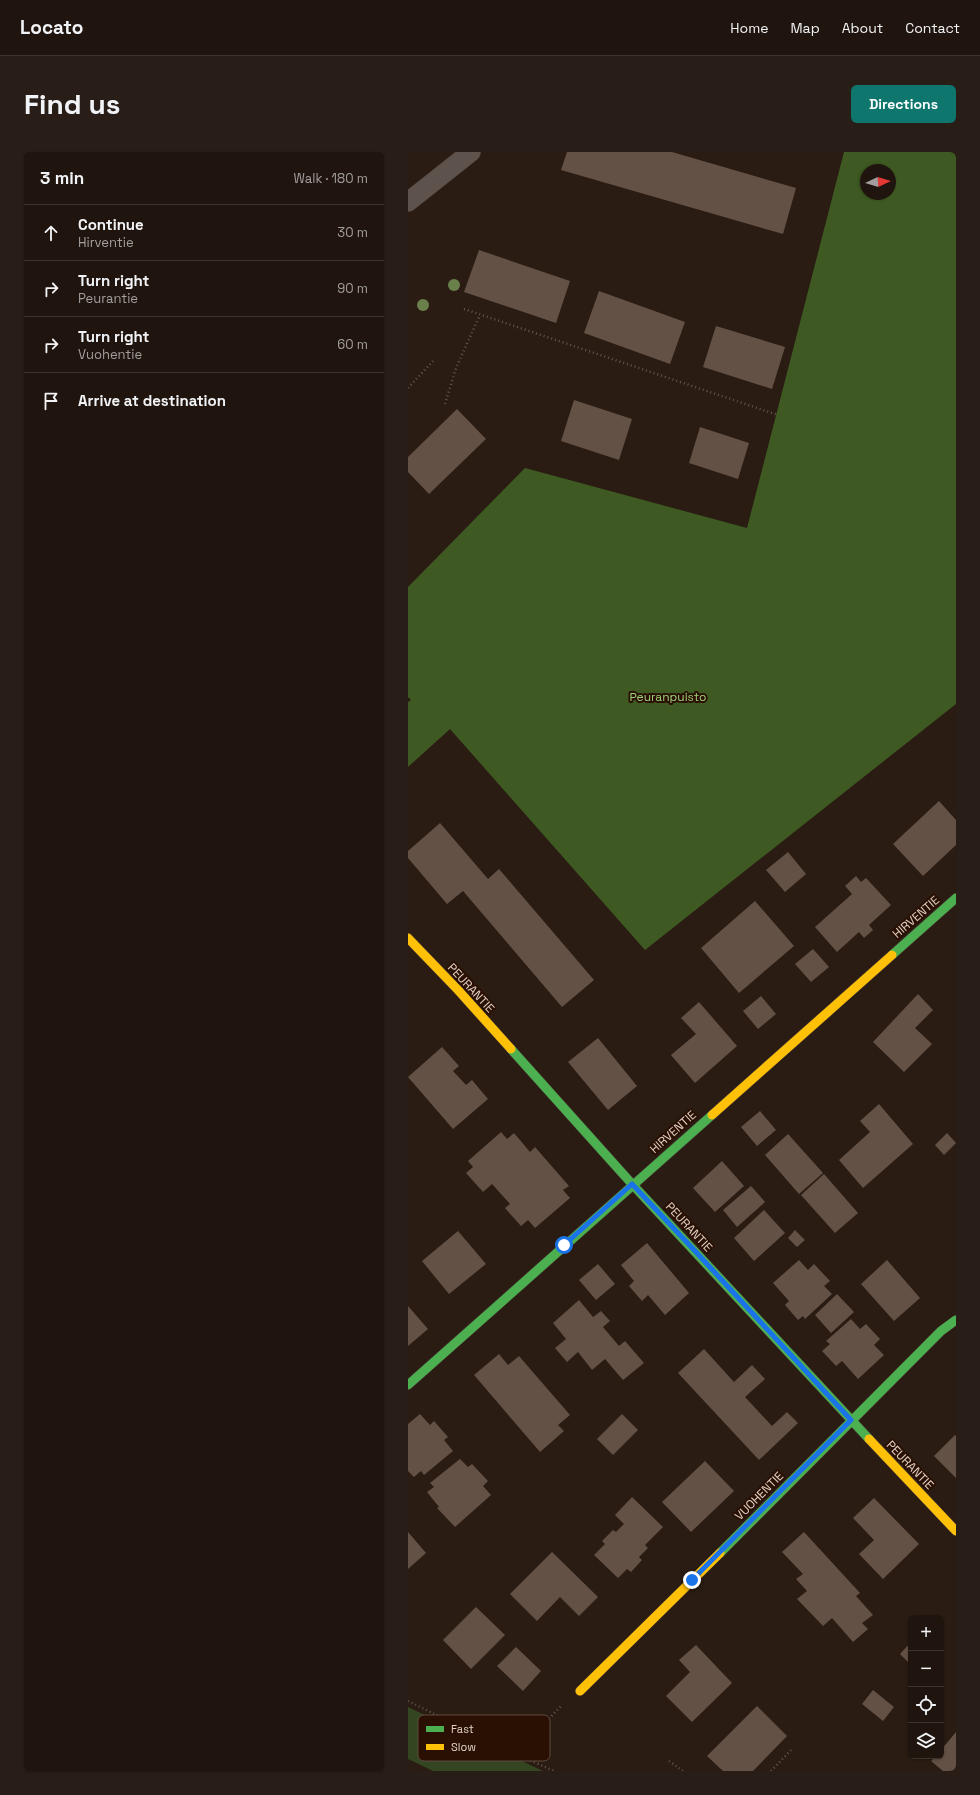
<!DOCTYPE html>
<meta charset="utf-8">
<style>
:root{--surface:#20150e;--page:#281e17;--text:#f1f3f6;--muted:#a29f9e;--line:#3d342e;--accent:#0f766e}
body{margin:0;font-family:"Space Grotesk",sans-serif;background:var(--page);color:var(--text)}
.controls{position:absolute;right:12px;bottom:12px;display:grid;overflow:hidden;border-radius:6px;box-shadow:0 1px 3px #0004}
.controls button{width:36px;height:36px;display:grid;place-items:center;padding:0;border:0;border-bottom:1px solid var(--line);background:var(--surface);color:var(--text);font:20px sans-serif}
.compass{position:absolute;left:452px;top:12px;width:36px;height:36px;border-radius:50%;background:var(--surface);box-shadow:0 1px 3px #0004;rotate:86deg}
.stop{position:absolute;width:12px;height:12px;margin:-9px;border:3px solid #1a73e8;border-radius:50%;background:#fff}
.stop.end{background:#1a73e8;border-color:#fff;box-shadow:0 1px 4px #0008}
.list{margin:0;padding:0;list-style:none}
h2{display:flex;justify-content:space-between;align-items:center;height:52px;margin:0;padding:0 16px;font-size:17px}
h2 small{font-size:13px;font-weight:400;color:var(--muted)}
.list li{display:grid;grid-template-columns:26px 1fr auto;gap:12px;align-items:center;box-sizing:border-box;height:56px;padding:0 16px;border-top:1px solid var(--line)}
.list b{display:block;font-size:15px;white-space:nowrap}
.list p{margin:0;font-size:13px;white-space:nowrap;color:var(--muted)}
.list em{font-size:13px;font-style:normal;color:var(--muted)}
.icon{flex:none;width:22px;height:22px;fill:none;stroke:currentColor;stroke-width:2;stroke-linecap:round;stroke-linejoin:round}
.map{position:relative;flex:none;width:548px;height:1619px;overflow:hidden;border-radius:6px}
header{display:flex;align-items:center;gap:24px;box-sizing:border-box;height:56px;padding:0 20px;background:var(--surface);border-bottom:1px solid var(--line)}
header strong{font-size:19px}
nav{display:flex;gap:22px;margin-inline-start:auto;font-size:14px}
.intro{display:flex;align-items:center;justify-content:space-between;box-sizing:border-box;height:96px;padding:0 24px}
h1{margin:0;font-size:28px}
.button{padding:10px 18px;border-radius:6px;background:var(--accent);color:#fff;font-size:14px;font-weight:700}
main{display:flex;gap:24px;padding:0 24px}
aside{flex:1;background:var(--surface);border-radius:6px;box-shadow:0 1px 3px #0004}
.map>svg:first-child{display:block}
</style>
<header>
<strong>Locato</strong>
<nav><a>Home</a><a>Map</a><a>About</a><a>Contact</a></nav>
</header>
<div class="intro"><h1>Find us</h1><a class="button">Directions</a></div>
<main>
<aside>
<h2>3 min<small>Walk · 180 m</small></h2>
<ul class="list">
<li><svg class="icon" aria-label="ahead" viewBox="0 0 24 24"><path d="M12 20V5M6 11l6-6 6 6"/></svg><div><b>Continue</b><p>Hirventie</p></div><em>30 m</em></li>
<li><svg class="icon" aria-label="right" viewBox="0 0 24 24"><path d="M7 20v-9h11M14 6l5 5-5 5"/></svg><div><b>Turn right</b><p>Peurantie</p></div><em>90 m</em></li>
<li><svg class="icon" aria-label="right" viewBox="0 0 24 24"><path d="M7 20v-9h11M14 6l5 5-5 5"/></svg><div><b>Turn right</b><p>Vuohentie</p></div><em>60 m</em></li>
<li><svg class="icon" aria-label="arrive" viewBox="0 0 24 24"><path d="M6 21V4h12l-3 4 3 4H6"/></svg><div><b>Arrive at destination</b></div></li>
</ul>
</aside>
<div class="map">
<svg width="548" height="1619" viewBox="0 0 548 1619">
<rect width="100%" height="100%" fill="#2a1c13"/>
<!-- green -->
<path fill="#334521" d="M0,1555l135,64h-110l-25,-12z"/>
<!-- forest -->
<path fill="#3e5a22" fill-rule="evenodd" d="M436,0h112v552l-311,246 -195,-221 -42,38v-65l3,-2 -3,-3v-110l117,-119 222,60zM458,18h24v24h-24z"/>
<!-- building -->
<path fill="#645145" d="M159,0h105l124,36 -13,46 -222,-64z
M71,98l91,31 -14,42 -92,-31z
M191,139l86,31 -15,42 -86,-31z
M308,174l69,21 -13,42 -69,-22z
M166,248l58,19 -13,41 -58,-19z
M49,257l29,30 -57,55 -21,-22v-15z
M292,275l49,16 -11,36 -49,-16z
M531,649l17,19v25l-33,31 -30,-32z
M32,671l48,56 11,-10 95,111 -32,27 -99,-116 -16,13 -39,-46v-7z
M380,700l18,22 -21,18 -19,-22z
M448,724l5,6 5,-4 25,27 -22,20 4,5 -9,8 -5,-6 -22,20 -22,-25 37,-33 -7,-8z
M347,749l39,45 -55,47 -38,-45z
M405,797l16,18 -18,15 -16,-18z
M510,842l15,16 -18,18 17,16 -28,28 -31,-30z
M353,844l15,18 -18,15 -15,-18z
M291,850l38,44 -42,37 -24,-28 25,-21 -15,-16z
M190,886l39,48 -29,24 -40,-48z
M34,895l17,19 -6,5 13,14 6,-5 16,19 -35,30 -45,-52z
M471,952l34,40 -50,44 -24,-28 31,-28 -10,-11z
M352,959l16,19 -19,16 -16,-19z
M93,980l6,7 7,-6 16,19 5,-5 34,39 -6,4 7,8 -35,30 -7,-8 -7,6 -16,-18 5,-4 -18,-20 -9,8 -17,-19 7,-6 -5,-6z
M539,981l9,10 -12,12 -9,-10z
M380,982l35,39 -24,21 -34,-39z
M314,1009l22,25 -29,26 -22,-24z
M416,1022l34,39 -23,20 -34,-38z
M343,1034l14,16 -28,25 -14,-17z
M356,1058l21,23 -31,28 -20,-23z
M387,1078l10,10 -8,7 -9,-9z
M50,1079l28,33 -37,30 -27,-33z
M239,1091l42,50 -24,22 -17,-20 -6,6 -13,-15 5,-5 -13,-16z
M391,1108l9,10 6,-6 16,17 -6,5 8,8 -27,25 -2,-3 -5,4 -13,-15 4,-4 -16,-18z
M479,1108l33,38 -26,23 -33,-37z
M190,1112l17,20 -19,16 -17,-20z
M429,1142l17,18 -23,21 -16,-18z
M171,1148l14,17 8,-6 9,10 -7,6 16,19 6,-5 19,22 -21,17 -18,-21 -13,11 -14,-18 -11,10 -12,-14 11,-9 -13,-16z
M0,1154l20,23 -20,17z
M443,1167l9,10 6,-5 14,15 -6,6 10,10 -26,24 -16,-18 -6,5 -14,-15 8,-7 -4,-3z
M296,1197l30,33 18,-17 13,14 -20,18 27,29 15,-14 11,11 -39,37 -81,-87z
M91,1202l9,11 11,-9 51,59 -12,10 6,6 -24,21 -66,-77z
M12,1262l10,11 4,-4 14,16 -4,3 9,11 -29,24 -3,-4 -7,6 -6,-6v-47z
M214,1262l16,16 -25,25 -16,-16z
M547,1283l1,1v42l-22,-22z
M52,1307l8,8 4,-3 16,17 -5,5 8,9 -36,32 -18,-19 2,-1 -12,-15 7,-5 -4,-4z
M297,1309l29,30 -43,41 -29,-30z
M224,1345l31,30 -18,18 3,3 -9,9 3,3 -11,12 -4,-3 -9,9 -24,-23 11,-11 -3,-3 11,-11 3,2 8,-8 -9,-9z
M466,1346l45,46 -36,35 -24,-25 15,-14 -21,-22z
M0,1380l18,21 -18,16z
M396,1380l56,61 -4,3 17,19 -11,8 6,6 -15,13 -21,-24 -9,8 -26,-27 10,-8 -11,-12 7,-5 -21,-22z
M144,1400l46,45 -19,19 -19,-19 -23,24 -27,-27z
M68,1455l29,28 -34,34 -28,-29z
M503,1490v23l-11,-11z
M288,1493l36,38 -40,39 -26,-26 24,-24 -11,-12z
M108,1495l25,24 -18,20 -26,-25z
M465,1538l21,17 -11,14 -21,-17z
M349,1554l30,30 -34,35h-30l-16,-15z
M548,1580v39h-13l-12,-10 5,-5h5v-6z"/>
<g fill="none" stroke-linecap="round" stroke-linejoin="round">
<!-- street casing -->
<g stroke="#453832" stroke-width="20">
<path id="street" d="M0,50l63,-50"/>
</g>
<!-- fast casing -->
<g stroke="#453832" stroke-width="10">
<path id="fast" d="M484,803l64,-57
M103,897l121,135 237,255
M0,1233l304,-270
M312,1401l221,-222 15,-11"/>
</g>
<!-- slow casing -->
<g stroke="#453832" stroke-width="10">
<path id="slow" d="M0,786l50,52 53,59
M304,963l180,-160
M461,1287l87,92
M172,1539l140,-138"/>
</g>
<!-- path -->
<path stroke="#605751" stroke-width="2.5" stroke-dasharray="1 3" stroke-linecap="butt" d="M56,157l314,106
M0,236l25,-27
M37,252l11,-36 24,-53
M0,1549l108,53 38,17
M108,1602l46,-49
M261,1609l14,10
M363,1619l20,-21"/>
<!-- street -->
<use href="#street" stroke="#5e524c" stroke-width="19"/>
<!-- fast -->
<use href="#fast" stroke="#4caf50" stroke-width="9"/>
<!-- slow -->
<use href="#slow" stroke="#ffc107" stroke-width="9"/>
</g>
<!-- trees -->
<g fill="#6a804b">
<circle cx="46" cy="133" r="6"/>
<circle cx="15" cy="153" r="6"/>
</g>
<g fill="none" stroke-linecap="round" stroke-linejoin="round">
<!-- route -->
<path stroke="#1a73e8" stroke-width="5" d="M156,1093l68,-61 63,67 156,169 -159,160"/>
</g>
<g text-anchor="middle" stroke-width="4" stroke-linejoin="round" paint-order="stroke">
<!-- park labels -->
<g font-size="12" fill="#9fd279" stroke="#291003">
<text x="260" y="549">Peuranpuisto</text>
</g>
<!-- street labels -->
<g font-size="12" fill="#e3d1c7" stroke="#291003">
<text transform="translate(508 765) rotate(-41)" y="4">HIRVENTIE</text>
<text transform="translate(63 836) rotate(47)" y="4">PEURANTIE</text>
<text transform="translate(265 980) rotate(-42)" y="4">HIRVENTIE</text>
<text transform="translate(281 1075) rotate(47)" y="4">PEURANTIE</text>
<text transform="translate(502 1313) rotate(46)" y="4">PEURANTIE</text>
<text transform="translate(351 1344) rotate(-45)" y="4">VUOHENTIE</text>
</g>
</g>
<!-- legend -->
<rect x="10" y="1563" width="132" height="46" rx="6" fill="#291003" stroke="#614a3e" stroke-width="1"/>
<rect x="18" y="1574" width="18" height="6" fill="#4caf50"/>
<rect x="18" y="1592" width="18" height="6" fill="#ffc107"/>
<g font-size="11" fill="#e3d1c7">
<text x="43" y="1581">Fast</text>
<text x="43" y="1599">Slow</text>
</g>
</svg>
<div class="controls">
<button>+</button>
<button>−</button>
<button><svg class="icon" aria-label="locate" viewBox="0 0 24 24"><circle cx="12" cy="12" r="6"/><path d="M12 2v4M12 18v4M2 12h4M18 12h4"/></svg></button>
<button><svg class="icon" aria-label="layers" viewBox="0 0 24 24"><path d="M12 4l9 5-9 5-9-5zM3 14l9 5 9-5"/></svg></button>
</div>
<svg class="compass" viewBox="-18 -18 36 36"><path d="M0-13l5 13h-10z" fill="#e53935"/><path d="M0 13l5-13h-10z" fill="#a29f9e"/></svg>
<div class="stop" style="left:156px;top:1093px"></div>
<div class="stop end" style="left:284px;top:1428px"></div>
</div>
</main>
